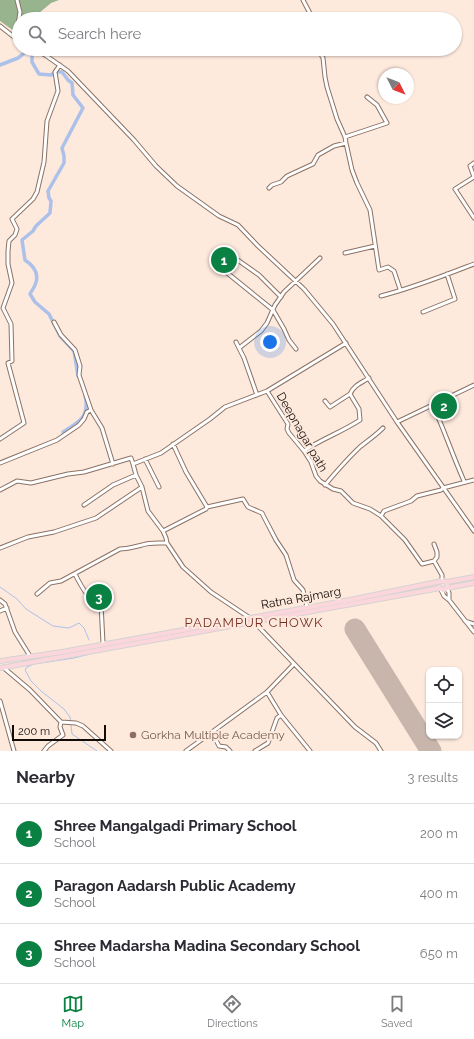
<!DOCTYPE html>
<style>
:root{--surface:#fff;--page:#f7f7f7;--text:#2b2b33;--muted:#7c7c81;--line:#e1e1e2;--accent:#0b8043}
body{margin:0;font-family:Raleway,sans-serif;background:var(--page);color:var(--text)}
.controls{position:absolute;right:12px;bottom:12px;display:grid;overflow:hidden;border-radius:8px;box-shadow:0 1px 3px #0004}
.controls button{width:36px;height:36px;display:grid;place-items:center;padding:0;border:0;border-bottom:1px solid var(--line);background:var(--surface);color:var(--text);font:20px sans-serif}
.compass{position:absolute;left:378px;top:68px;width:36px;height:36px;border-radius:50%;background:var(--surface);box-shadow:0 1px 3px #0004;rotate:132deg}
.scale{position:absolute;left:12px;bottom:10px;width:94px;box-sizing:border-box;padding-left:4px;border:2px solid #130b06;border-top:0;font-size:11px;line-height:14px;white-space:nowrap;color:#130b06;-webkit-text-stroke:3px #fee9dd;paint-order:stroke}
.you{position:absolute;left:270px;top:342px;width:14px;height:14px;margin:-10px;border:3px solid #fff;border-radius:50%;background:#1a73e8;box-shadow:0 0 0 6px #1a73e833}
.badge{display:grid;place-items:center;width:26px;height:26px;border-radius:50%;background:var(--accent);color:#fff;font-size:13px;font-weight:700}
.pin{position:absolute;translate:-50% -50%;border:2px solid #fff;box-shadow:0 1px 4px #0006}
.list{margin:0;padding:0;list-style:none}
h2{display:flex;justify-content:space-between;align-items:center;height:52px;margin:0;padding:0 16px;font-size:17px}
h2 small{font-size:13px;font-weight:400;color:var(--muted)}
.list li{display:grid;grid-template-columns:26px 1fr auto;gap:12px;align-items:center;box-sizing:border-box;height:60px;padding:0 16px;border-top:1px solid var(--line)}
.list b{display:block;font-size:15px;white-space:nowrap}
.list p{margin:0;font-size:13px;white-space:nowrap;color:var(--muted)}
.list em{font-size:13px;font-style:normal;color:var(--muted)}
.icon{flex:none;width:22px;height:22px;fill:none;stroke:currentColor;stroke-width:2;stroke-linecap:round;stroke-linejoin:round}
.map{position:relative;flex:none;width:474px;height:751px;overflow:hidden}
.search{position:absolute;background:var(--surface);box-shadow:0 1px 3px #0004;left:12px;right:12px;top:12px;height:44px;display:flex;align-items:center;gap:10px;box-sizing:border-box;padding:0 14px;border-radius:22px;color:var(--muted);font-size:15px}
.sheet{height:232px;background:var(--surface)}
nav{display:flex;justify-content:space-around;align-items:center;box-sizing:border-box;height:56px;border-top:1px solid var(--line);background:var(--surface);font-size:11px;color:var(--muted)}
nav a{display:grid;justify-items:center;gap:2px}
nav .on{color:var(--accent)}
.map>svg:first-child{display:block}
</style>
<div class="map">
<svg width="474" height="751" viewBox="0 0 474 751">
<rect width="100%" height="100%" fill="#fee9dd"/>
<!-- forest -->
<path fill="#98b48e" d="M0,0h59l-8,3 -19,16h-13v9l-5,3 -14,-10z"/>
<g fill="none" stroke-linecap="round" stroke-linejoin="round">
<!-- stream -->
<path stroke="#abc1e9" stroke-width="1" d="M0,587l17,12 9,10 27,17 16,2 10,-5 5,5 5,12
M41,663l33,-5 16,-4
M34,664l-7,3 -2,3 6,11 10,10 23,18 6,8 2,17 25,17"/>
<!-- canal -->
<path stroke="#abc1e9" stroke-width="3.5" d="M0,65l18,-7 9,-7 5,3v8l7,12 12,1 4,-3h7l6,8 4,3 1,12 10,13 -21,40 2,8v7l-16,28 1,7 2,3 -1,12 -14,13 -3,5 -11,9 3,20c9,6 15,14 10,25 -1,3 -3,5 -5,9l5,8 14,12 11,22 14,15 4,25
M63,432c17,-10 27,-16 22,-37"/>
<!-- runway -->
<path stroke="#c8b6ac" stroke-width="21" d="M355,629l76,122"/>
<!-- minor casing -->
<g stroke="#8a7365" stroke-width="5">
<path id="minor" d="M17,0l3,12 -2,13 -1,15
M303,0l10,19
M0,26l19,15
M34,49l11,6 23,16 66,69 22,26 21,20 42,30 19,9 20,21 46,43 29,35 64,98 77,109
M318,49l5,9 2,19 2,10 10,32 8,18 1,6 6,27 5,13 13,27 9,60 9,-3 6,4 6,18
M345,137l42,-14 -10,-18 -10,-8
M474,163l-4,3 4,11 -19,12 19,29
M269,188l3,-3 9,-3 6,-6 26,-12 5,-9 16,-9 12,-3
M345,253l30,-7
M232,256l27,19 22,22
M226,272l47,38 11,19 5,11 7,9
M381,296c32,-8 62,-20 93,-32
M423,312l32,-13 -8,-25
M54,322l7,13 14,15 5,16 -1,9 12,35 11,18 11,36
M236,342l8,16 13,37
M239,348l22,-17 6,-8 8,-18 9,-13 36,-34
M267,391l21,33 -1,5 2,4 15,18 7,11 5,14 4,5 13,8 8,2 12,12 17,6 11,7 24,24 17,24 12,-3 8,14v6
M325,401l5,6 20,-13
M433,405c11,25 20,51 31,76
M397,422l77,-37
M0,439l24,-16 -16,-60 4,-2 -1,-37 -8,-16 9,-25 -4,-19v-13l1,-10 6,-6 2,-6 -5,-10 21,-20 4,-7 7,-30 3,-41 11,-30 -3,-19 5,-7
M173,444l13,28 21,35 36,-8 5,8 14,6 2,4 12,23 10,15 8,25 9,10 4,17
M304,451c17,-12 38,-19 56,-31l-1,-11 -9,-15c4,-9 11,-11 19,-16
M145,459l14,28
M0,463l57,-23 22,-15 5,-6 3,-7 4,-2
M325,485c11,-13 23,-27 36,-39 8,-6 15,-11 22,-18
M0,490l17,-9 14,2 37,-9 16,-2 47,-14 2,6
M84,505l29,-20 23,-10
M381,516l3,-5 27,-10 6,-5 24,-6 2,-2 31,-8
M163,531l43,-22 1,-2
M434,544l3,8v5l-3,4
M0,548l28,-11 26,-5 42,-14 46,-31
M75,574c5,10 14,28 26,30l2,39
M447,588l2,5v7
M441,590l3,6 5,4 25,32
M37,594l13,-11 11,-2 59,-32c8,0 14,-2 22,-4 8,-3 17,-2 25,-2
M0,600l5,4 10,28 15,24
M0,611l7,-3
M250,618l-39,-26 -28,-25 -16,-24 -1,-5 -3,-7 -15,-20 -6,-24 -6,-12 -3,-11 28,-11 49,-34 15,-12 42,-16 79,-48
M465,621l9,3
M254,622l101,105 21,16 5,8
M4,668l26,22 31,32 15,1 7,3 28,25
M267,692l14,23 29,36
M0,701l14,50
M212,732l7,14 7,1 4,4
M44,751l4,-5 15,-11 -3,-8 1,-5
M186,751l81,-59 27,-28
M255,751l13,-8 9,-25 4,-3"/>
</g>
<!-- major casing -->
<g stroke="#d5d3d2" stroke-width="6">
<path id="major" d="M447,582l27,-5
M439,587l4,3 4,-2 27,-5
M0,661l62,-9 293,-53 87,-18 5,1v6
M0,668l440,-80"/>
</g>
<!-- minor -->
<use href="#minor" stroke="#fff" stroke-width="3"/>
<!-- major -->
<use href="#major" stroke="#fbd7dc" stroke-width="4"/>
</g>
<!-- markers -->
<circle fill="#8d6e63" stroke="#fee9dd" stroke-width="1.5" cx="133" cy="735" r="4"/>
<g text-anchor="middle" stroke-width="4" stroke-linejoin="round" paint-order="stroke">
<!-- street labels -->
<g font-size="12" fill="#130b06" stroke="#fee9dd">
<text transform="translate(302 432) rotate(60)" y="4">Deepnagar path</text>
<text transform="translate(301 598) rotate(-10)" y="4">Ratna Rajmarg</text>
</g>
<!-- education labels -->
<g font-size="12" fill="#785e54" stroke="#fee9dd" text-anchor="start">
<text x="141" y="739">Gorkha Multiple Academy</text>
</g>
<!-- neighbourhood labels -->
<g font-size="13" letter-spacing="1" fill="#732f22" stroke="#fee9dd">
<text x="254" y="627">PADAMPUR CHOWK</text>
</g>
</g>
</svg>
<div class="controls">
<button><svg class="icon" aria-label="locate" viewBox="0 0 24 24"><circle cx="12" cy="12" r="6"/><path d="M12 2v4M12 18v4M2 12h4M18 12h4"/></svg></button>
<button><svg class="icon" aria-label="layers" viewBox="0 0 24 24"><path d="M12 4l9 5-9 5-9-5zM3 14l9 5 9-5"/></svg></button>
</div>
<svg class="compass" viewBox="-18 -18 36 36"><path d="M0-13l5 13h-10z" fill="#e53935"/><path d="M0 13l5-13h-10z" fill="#7c7c81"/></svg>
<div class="scale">200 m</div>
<div class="you"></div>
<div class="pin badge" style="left:224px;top:260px">1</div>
<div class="pin badge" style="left:444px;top:406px">2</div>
<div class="pin badge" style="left:99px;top:597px">3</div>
<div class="search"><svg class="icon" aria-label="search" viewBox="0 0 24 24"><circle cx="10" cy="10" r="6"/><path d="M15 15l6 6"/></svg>Search here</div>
</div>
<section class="sheet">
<h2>Nearby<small>3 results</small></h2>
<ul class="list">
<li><span class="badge">1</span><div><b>Shree Mangalgadi Primary School</b><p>School</p></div><em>200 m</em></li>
<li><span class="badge">2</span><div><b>Paragon Aadarsh Public Academy</b><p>School</p></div><em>400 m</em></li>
<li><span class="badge">3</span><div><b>Shree Madarsha Madina Secondary School</b><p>School</p></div><em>650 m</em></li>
</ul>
</section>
<nav>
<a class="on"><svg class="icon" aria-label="map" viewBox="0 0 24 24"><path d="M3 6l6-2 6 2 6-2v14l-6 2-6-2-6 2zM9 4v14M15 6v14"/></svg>Map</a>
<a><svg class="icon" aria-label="directions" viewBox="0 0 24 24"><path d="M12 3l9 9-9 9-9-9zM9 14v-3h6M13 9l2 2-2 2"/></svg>Directions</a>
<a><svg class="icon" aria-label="saved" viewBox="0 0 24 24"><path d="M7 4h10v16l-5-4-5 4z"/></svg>Saved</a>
</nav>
